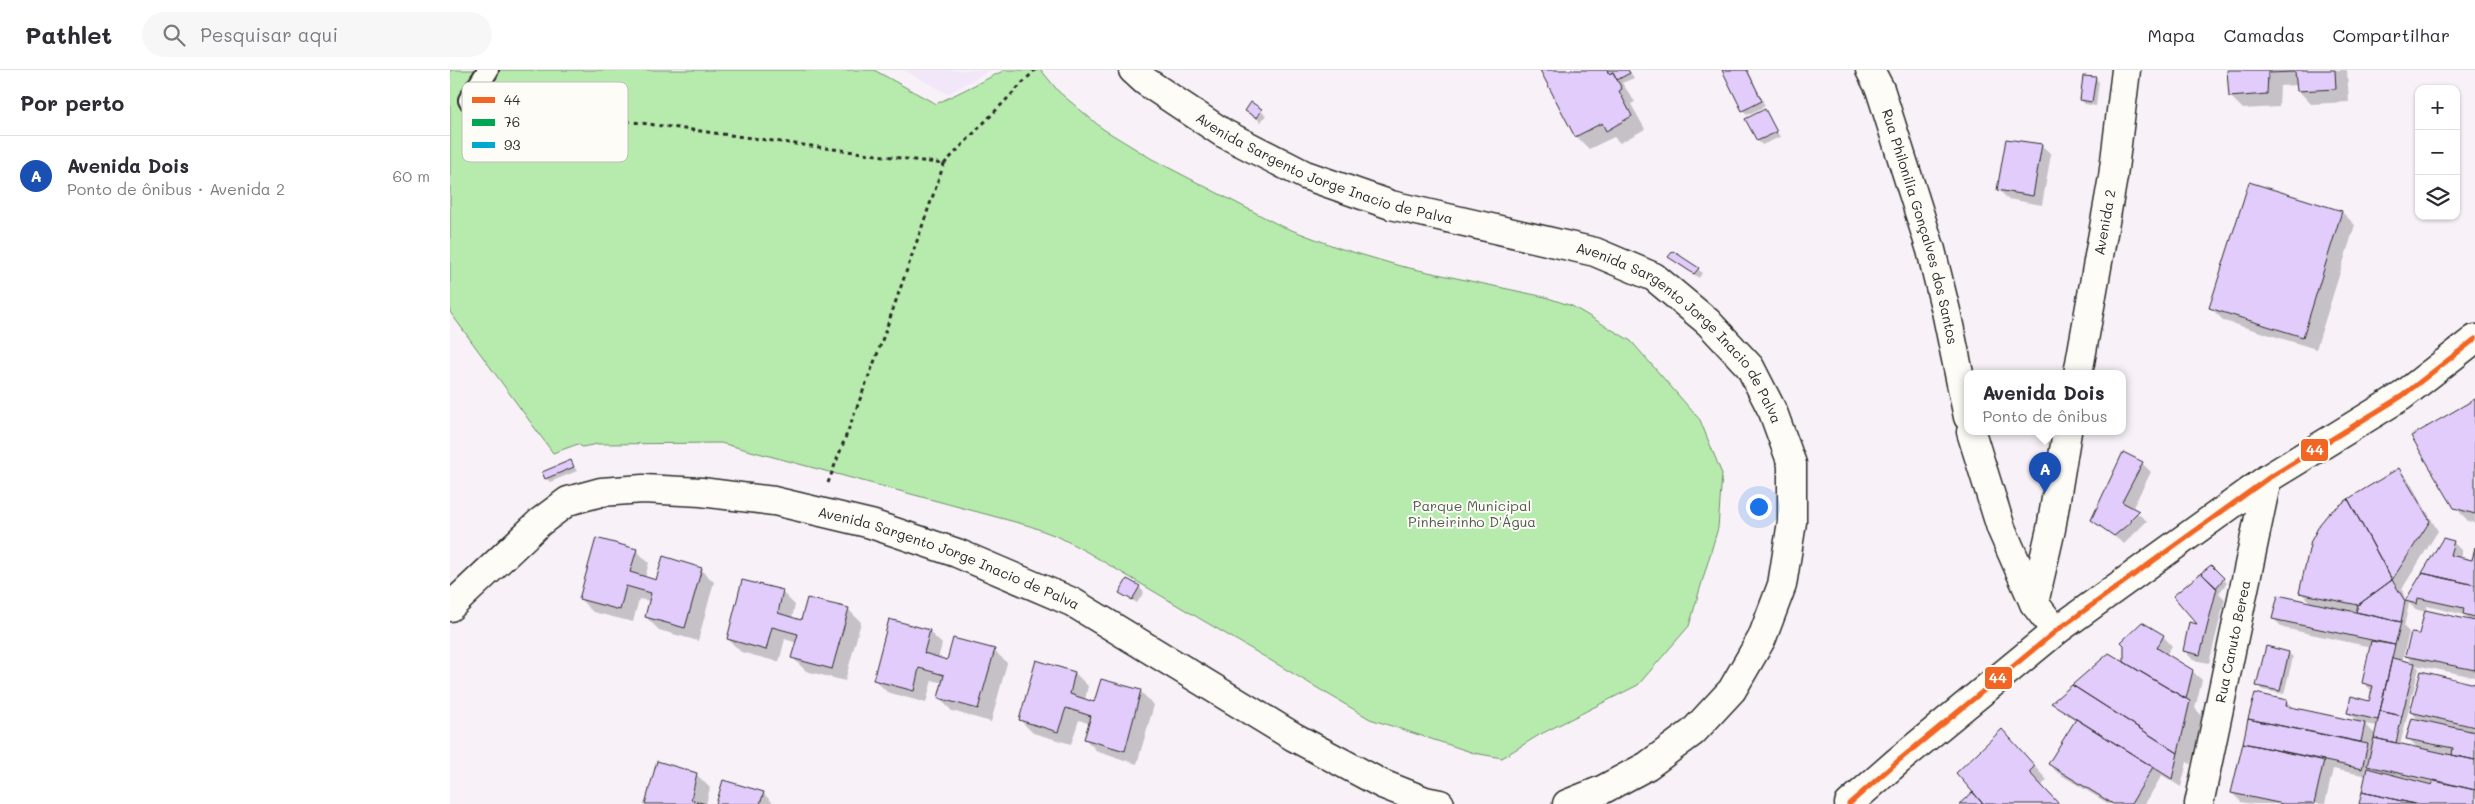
<!DOCTYPE html>
<html lang="pt">
<meta charset="utf-8">
<style>
:root{--surface:#fff;--page:#f7f7f7;--text:#2b2b33;--muted:#7c7c81;--line:#e1e1e2;--accent:#1f6fb2}
body{margin:0;font-family:Mali,sans-serif;background:var(--page);color:var(--text)}
.controls{position:absolute;right:15px;top:15px;display:grid;overflow:hidden;border-radius:10px;box-shadow:0 1px 4px #0004}
.controls button{width:45px;height:45px;display:grid;place-items:center;padding:0;border:0;border-bottom:1px solid var(--line);background:var(--surface);color:var(--text);font:25px sans-serif}
.you{position:absolute;left:1308px;top:436px;width:18px;height:18px;margin:-12px;border:4px solid #fff;border-radius:50%;background:#1a73e8;box-shadow:0 0 0 8px #1a73e833}
.badge{display:grid;place-items:center;width:32px;height:32px;border-radius:50%;background:var(--accent);color:#fff;font-size:16px;font-weight:700}
.pin{position:absolute;translate:-50% -41px;filter:drop-shadow(0 1px 2px #0008)}
.pin::after{content:'';position:absolute;top:26px;width:18px;height:15px;background:inherit;clip-path:polygon(0 0,100% 0,50% 100%)}
.popup{position:absolute;left:1514px;top:300px;width:162px;height:65px;box-sizing:border-box;display:grid;place-content:center;border-radius:10px;background:var(--surface);filter:drop-shadow(0 1px 4px #0005);font-size:16px;white-space:nowrap;color:var(--muted)}
.popup b{font-size:19px;color:var(--text)}
.popup::after{content:'';position:absolute;left:50%;top:100%;margin-left:-10px;border:10px solid transparent;border-top-color:var(--surface)}
.list{margin:0;padding:0;list-style:none}
h2{display:flex;justify-content:space-between;align-items:center;height:65px;margin:0;padding:0 20px;font-size:21px}
h2 small{font-size:16px;font-weight:400;color:var(--muted)}
.list li{display:grid;grid-template-columns:32px 1fr auto;gap:15px;align-items:center;box-sizing:border-box;height:80px;padding:0 20px;border-top:1px solid var(--line)}
.list b{display:block;font-size:19px;white-space:nowrap}
.list p{margin:0;font-size:16px;white-space:nowrap;color:var(--muted)}
.list em{font-size:16px;font-style:normal;color:var(--muted)}
.icon{flex:none;width:28px;height:28px;fill:none;stroke:currentColor;stroke-width:2;stroke-linecap:round;stroke-linejoin:round}
.map{position:relative;flex:none;width:2025px;height:734px;overflow:hidden}
header{display:flex;align-items:center;gap:30px;box-sizing:border-box;height:70px;padding:0 25px;background:var(--surface);border-bottom:1px solid var(--line)}
header strong{font-size:24px}
nav{display:flex;gap:28px;margin-inline-start:auto;font-size:18px}
.search{width:350px;height:45px;background:var(--page);display:flex;align-items:center;gap:12px;box-sizing:border-box;padding:0 18px;border-radius:28px;color:var(--muted);font-size:19px}
main{display:flex}
aside{flex:1;background:var(--surface)}
.map>svg:first-child{display:block}
</style>
<header>
<strong>Pathlet</strong>
<div class="search"><svg class="icon" aria-label="search" viewBox="0 0 24 24"><circle cx="10" cy="10" r="6"/><path d="M15 15l6 6"/></svg>Pesquisar aqui</div>
<nav><a>Mapa</a><a>Camadas</a><a>Compartilhar</a></nav>
</header>
<main>
<aside>
<h2>Por perto<small></small></h2>
<ul class="list">
<li><span class="badge" style="background:#1a4fb4">A</span><div><b>Avenida Dois</b><p>Ponto de ônibus · Avenida 2</p></div><em>60 m</em></li>
</ul>
</aside>
<div class="map">
<svg width="2025" height="734" viewBox="0 0 2025 734">
<rect width="100%" height="100%" fill="#f8f2f8"/>
<filter id="ink" filterUnits="userSpaceOnUse"><feTurbulence type="fractalNoise" baseFrequency=".02" numOctaves="2"/><feDisplacementMap in="SourceGraphic" scale="10" xChannelSelector="R" yChannelSelector="G"/><feConvolveMatrix kernelMatrix="1 2 1 2 8 2 1 2 1" color-interpolation-filters="sRGB"/></filter>
<g filter="url(#ink)">
<!-- built -->
<path fill="#f1e7f9" d="M453,0h88l-43,24z"/>
<!-- green -->
<path fill="#b7ebad" stroke="#718b6c" d="M0,0h424l62,34 69,-34h36l18,22 44,37 49,30 129,67 58,22 61,18 145,31 27,9 59,35 69,79 22,54 -4,54 -29,98 -51,59 -99,50 -37,23 -28,-5 -104,-34 -283,-167 -28,-15 -29,-11 -309,-83 -123,1 -16,3 -4,-3 -25,9 -103,-141z"/>
<!-- shadow -->
<path fill="#0003" fill-rule="evenodd" d="M1091,0h88l5,8 -12,5 13,19 -4,2 14,25 -25,14 -6,-6 -25,12 -13,-13z
M1273,0h25l17,36 -18,9 -4,-5z
M1778,0h119l2,32 -38,2 -13,-14v-5l-18,1 -1,21 -36,2 -13,-13z
M1645,8l4,4 -3,24 -11,-2 -4,-4z
M801,34l15,11 -5,7 -14,-11z
M1315,41l15,26 -18,8 -4,-4z
M1591,75l10,9 -9,51 -34,-6 -9,-9z
M1800,113l92,29 13,13 -39,124 -92,-28 -13,-13z
M1223,183l25,16 4,4 -3,5 -25,-17 -4,-4z
M2025,330v123l-7,-2 -13,-14z
M120,391l7,10 -27,11 -4,-4z
M1692,393l9,9 -19,37 15,12 -23,23 -32,-25z
M1949,400l9,9 30,52 -36,58 4,13 37,-62 10,2 9,9 -2,7 13,3 2,-9v125l-60,-12 4,3 -19,77 19,4 -11,-11 13,-16 -10,-10 64,-27v119h-115l7,-28 -34,-7 -8,35h-73l-11,-2 -9,-9 24,-98 31,7 7,7 64,13 -10,-9 22,-11 3,-10 -9,-9 7,-36 -88,-19 -9,-9 37,-16 -11,-11zM1959,533l6,6 11,3 -6,23 -14,21 9,8 -13,-3 7,-29 -5,-5zM1977,536l38,9 7,7 -46,-11zM1915,654l13,2 -2,9z
M186,480l13,13 -4,15 12,3 44,-12 13,13 -16,59 -39,-11 -13,-13 4,-16 -11,-2 -6,23 -40,-10 -13,-13z
M1761,496l16,17 -8,10 6,6 -16,64 -16,-3 -9,-10 16,-24z
M689,517l5,5 -7,11 -16,-10z
M332,522l13,13 -3,13 10,3 46,-12 13,13 -16,59 -39,-10 -13,-13 4,-15 -12,-4 -6,23 -38,-10 -13,-13z
M479,561l13,13 -4,15 10,2 46,-11 13,13 -16,59 -39,-11 -13,-13 4,-15 -11,-3 -6,23 -39,-11 -13,-13z
M1713,566l9,10 -6,9 26,16 10,9 -7,28 7,8 -11,48 -4,-2 -6,25 -19,-12 -17,29h-36l-51,-31 -9,-9 27,-43 -23,-18 76,-37z
M1838,583l5,4 -9,37 -22,-4 -4,-5z
M625,603l13,13 -3,14 10,3 7,-23 39,12 13,13 -17,59 -39,-12 -13,-13 5,-15 -11,-4 -8,24 -38,-11 -13,-13z
M1564,674l33,36 -5,5 16,19h-97l13,-12z
M247,705l13,13 -4,16h-60z
M313,723l11,11h-57z"/>
<!-- building -->
<path fill="#e2ccfc" stroke="#2b2b2b" d="M1090,0h67l2,4 4,-2 9,17 -3,2 13,25 -26,15 -4,-8 -27,14z
M1157,0h21l2,3 -13,7 -4,-8 -4,2z
M1272,0h25l15,31 -20,10z
M1777,0h108l1,19 -39,2 -2,-19 -27,1 -1,21 -38,3z
M1633,6l13,1 -4,25 -12,-2z
M801,32l11,7 -5,9 -12,-7z
M1315,39l12,23 -20,9 -12,-22z
M1556,69l36,5 -9,52 -36,-6z
M1799,112l93,29 -39,126 -94,-29z
M1223,181l26,17 -5,6 -26,-17z
M2025,329v115l-21,-6 -43,-72z
M1673,382l20,10 -21,40 17,9 -9,9 1,2 -17,14 -23,-16z
M121,390l3,7 -29,12 -3,-7z
M1949,398l31,53 -38,59 -44,-81z
M1898,429l44,81 -34,25 -59,-12 12,-52 9,-17 9,-11z
M146,468l41,11 -7,23 26,8 7,-24 39,12 -17,60 -40,-11 6,-24 -25,-7 -6,24 -41,-11z
M1993,468l11,3 -4,14 22,5 3,-13v38l-53,-12z
M1761,495l13,13 -8,10 -15,-15z
M1751,503l16,15 -17,67 -17,-4 6,-29 8,2 -24,-28z
M1972,503l53,12v32l-12,-3 1,-6 -46,-10 -1,6 -12,-3z
M677,509l13,7 -8,14 -13,-7z
M292,510l41,10 -5,23 23,7 6,-22 42,10 -17,61 -41,-11 7,-24 -26,-7 -6,23 -39,-11z
M1942,510l13,21 -4,21 -45,-10 2,-7z
M1828,525l123,27 -6,23 -123,-26z
M1975,540l50,11v49l-70,-14 6,-23 8,1z
M439,549l41,11 -6,23 23,7 6,-22 42,11 -17,60 -40,-11 6,-23 -25,-7 -5,23 -41,-11z
M1692,552l22,13 -7,13 36,22 -7,29 -62,-37v-17l-3,-3z
M1921,571l24,4 -17,75 -31,-7 4,-17 18,5 4,-15 -11,-3z
M1816,576l23,6 -9,39 -24,-5z
M1659,583l81,48 -12,52 -106,-68z
M1942,588l23,5 -13,53 -22,-5z
M586,590l39,12 -5,22 24,8 7,-23 40,11 -16,61 -41,-12 7,-23 -25,-8 -8,24 -39,-12z
M1971,601l54,13v43l-65,-15z
M1622,615l106,68 -6,26 -121,-76z
M1805,623l32,7 -1,6 79,17 -4,19 -113,-23z
M1930,641l22,5 -6,27 -22,-5z
M1962,648l63,14v28l-23,-5 1,-7 -47,-9z
M1626,649l77,48 -22,37h-18l-65,-40z
M1798,649l120,25 -6,25 -119,-26z
M1552,659l33,37 -6,6 30,32h-76l-27,-31z
M1924,668l101,22v30l-108,-24z
M1793,673l81,17 -10,44h-31l-52,-11z
M207,691l40,12 -6,27 15,4h-61z
M1917,698l65,17 2,-5 41,10v14h-60l-53,-12z
M273,710l41,12 -4,12h-44z
M1523,722l10,12h-24z
M1912,722l53,12h-56z"/>
<g fill="none" stroke-linecap="round" stroke-linejoin="round">
<!-- service casing -->
<g stroke="#2b2b2b" stroke-width="24">
<path id="service" d="M19,30l19,-30"/>
</g>
<!-- minor casing -->
<g stroke="#2b2b2b" stroke-width="31">
<g id="minor">
<path id="s1" d="M683,0l12,11 78,52 82,42 86,30 204,47 59,25 54,45 42,45 23,45 19,52v58l-10,63 -20,53 -30,52 -39,42 -46,34 -45,24 -35,14"/>
<path id="s2" d="M1420,0l10,19 51,161 15,61 22,106"/>
<path id="s3" d="M1628,304l35,-197 13,-107"/>
<path d="M1521,362l30,96 33,75 22,28"/>
<path d="M1584,533l17,-74 16,-97"/>
<path id="s4" d="M0,537l90,-85 28,-21 33,-9 42,-3 58,3 73,9 97,23 86,29 115,49 222,135 88,47 43,17 15,3"/>
<path id="s5" d="M1749,734l68,-325"/>
</g>
</g>
<!-- secondary casing -->
<g stroke="#2b2b2b" stroke-width="31">
<path id="secondary" d="M1399,734l49,-43 158,-130 211,-152 135,-83 73,-57"/>
</g>
<!-- path -->
<path stroke="#2b2b2b" stroke-width="3" stroke-dasharray="4 4" stroke-linecap="butt" d="M50,34l444,60 91,-94
M378,413l50,-131 66,-188"/>
<!-- service -->
<use href="#service" stroke="#fdfcf7" stroke-width="20"/>
<!-- minor -->
<use href="#minor" stroke="#fdfcf7" stroke-width="28"/>
<!-- secondary -->
<use href="#secondary" stroke="#fdfcf7" stroke-width="28"/>
<!-- bus-1 casing -->
<g stroke="#fdfcf7" stroke-width="9">
<path id="bus-1" d="M1399,734l49,-43 158,-130 211,-152 135,-83 73,-57"/>
</g>
<!-- bus-1 -->
<use href="#bus-1" stroke="#f26522" stroke-width="5"/>
</g>
</g>
<g text-anchor="middle" stroke-width="4" stroke-linejoin="round" paint-order="stroke">
<!-- street labels -->
<g font-size="14" fill="#2b2b2b" stroke="#fdfcf7">
<text dy="5" stroke="none"><textPath href="#s1" startOffset="218">Avenida Sargento Jorge Inacio de Palva</textPath></text>
<text dy="5" stroke="none"><textPath href="#s3" startOffset="154">Avenida 2</textPath></text>
<text dy="5" stroke="none"><textPath href="#s2" startOffset="165">Rua Philonilia Gonçalves dos Santos</textPath></text>
<text dy="5" stroke="none"><textPath href="#s1" startOffset="622">Avenida Sargento Jorge Inacio de Palva</textPath></text>
<text dy="5" stroke="none"><textPath href="#s4" startOffset="551">Avenida Sargento Jorge Inacio de Palva</textPath></text>
<text dy="5" stroke="none"><textPath href="#s5" startOffset="166">Rua Canuto Berea</textPath></text>
</g>
<!-- park labels -->
<g font-size="14" fill="#4e5b4c" stroke="#fdfcf7">
<text x="1022" y="441">Parque Municipal<tspan x="1022" dy="16">Pinheirinho D'Água</tspan></text>
</g>
</g>
<!-- legend -->
<rect x="12" y="12" width="166" height="80" rx="8" fill="#fdfcf7" stroke="#bebdba" stroke-width="1"/>
<rect x="22" y="27" width="23" height="6" fill="#f26522"/>
<rect x="22" y="49" width="23" height="7" fill="#00a651"/>
<rect x="22" y="72" width="23" height="6" fill="#00a9ce"/>
<g font-size="14" fill="#2b2b2b">
<text x="54" y="35">44</text>
<text x="54" y="57">76</text>
<text x="54" y="80">93</text>
</g>
<g stroke="#fdfcf7" stroke-width="2">
<rect x="1850" y="368" width="29" height="24" rx="5" fill="#f26522"/>
<rect x="1534" y="596" width="29" height="24" rx="5" fill="#f26522"/>
</g>
<g font-size="14" text-anchor="middle" font-weight="bold" fill="#fff">
<text x="1865" y="385">44</text>
<text x="1548" y="613">44</text>
</g>
</svg>
<div class="controls">
<button>+</button>
<button>−</button>
<button><svg class="icon" aria-label="layers" viewBox="0 0 24 24"><path d="M12 4l9 5-9 5-9-5zM3 14l9 5 9-5"/></svg></button>
</div>
<div class="you"></div>
<div class="pin badge" style="left:1595px;top:423px;background:#1a4fb4">A</div>
<div class="popup"><b>Avenida Dois</b>Ponto de ônibus</div>
</div>
</main>
